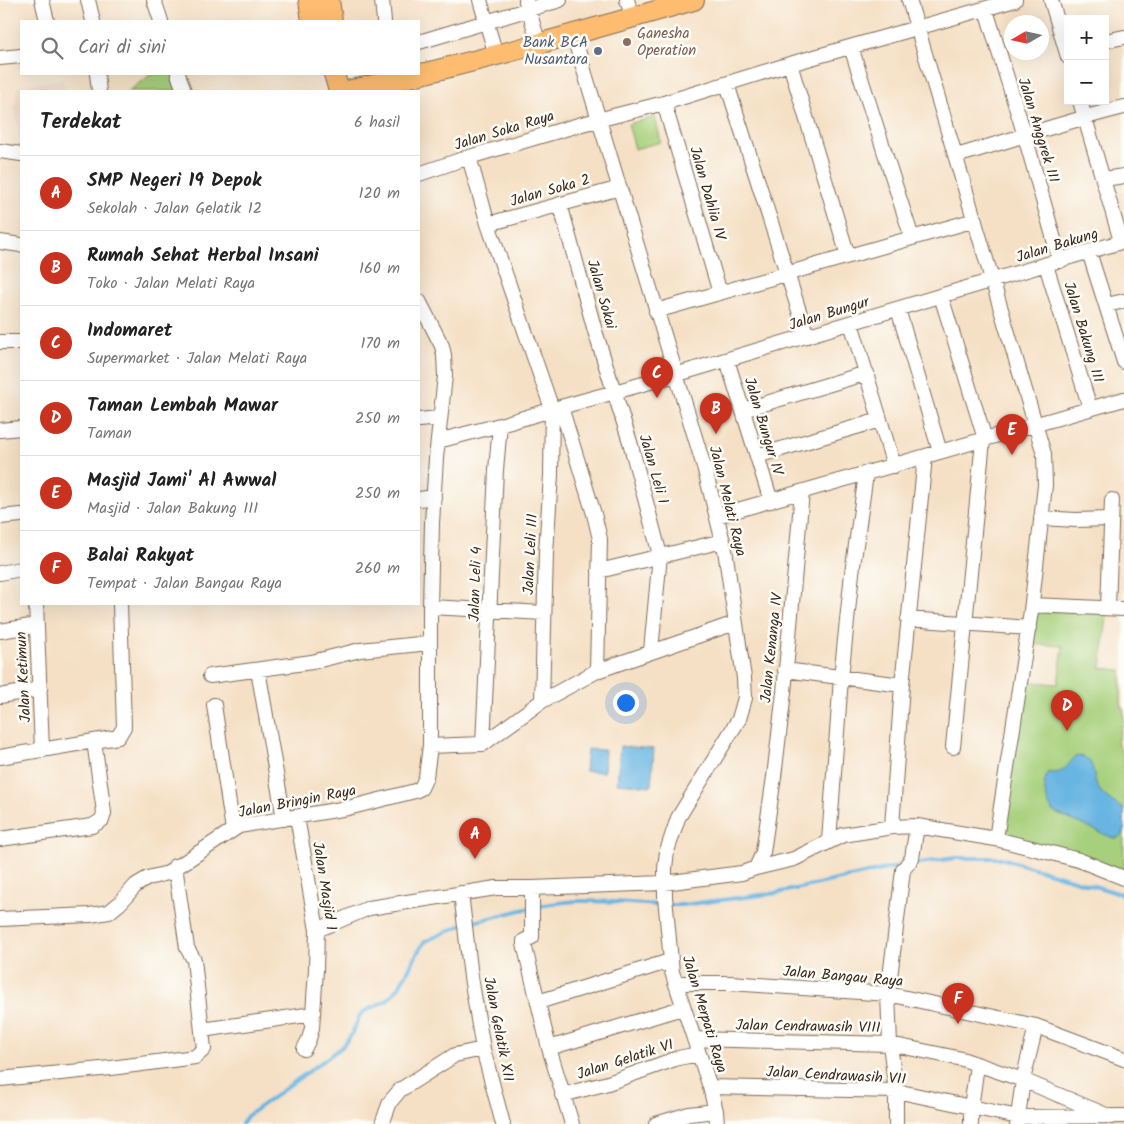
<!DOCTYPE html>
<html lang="id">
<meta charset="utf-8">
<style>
:root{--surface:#fff;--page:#f2f2f2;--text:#222;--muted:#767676;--line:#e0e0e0;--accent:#c8321e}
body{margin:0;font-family:Kalam,sans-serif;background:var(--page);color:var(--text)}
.controls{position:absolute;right:15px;top:15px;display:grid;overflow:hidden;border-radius:0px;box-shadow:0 5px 20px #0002}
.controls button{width:45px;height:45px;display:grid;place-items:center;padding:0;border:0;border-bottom:1px solid var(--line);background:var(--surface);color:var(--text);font:25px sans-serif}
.compass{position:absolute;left:1004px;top:15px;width:45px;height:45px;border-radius:50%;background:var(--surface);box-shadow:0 5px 20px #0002;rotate:261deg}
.you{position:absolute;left:625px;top:702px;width:18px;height:18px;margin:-12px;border:4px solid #fff;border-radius:50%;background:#1a73e8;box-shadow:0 0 0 8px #1a73e833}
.badge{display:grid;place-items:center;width:32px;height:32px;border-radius:50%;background:var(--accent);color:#fff;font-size:16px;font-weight:700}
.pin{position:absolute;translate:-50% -41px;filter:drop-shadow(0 1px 2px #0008)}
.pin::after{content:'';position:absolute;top:26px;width:18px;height:15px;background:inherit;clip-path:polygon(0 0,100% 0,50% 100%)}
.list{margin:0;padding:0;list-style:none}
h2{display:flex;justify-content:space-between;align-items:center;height:65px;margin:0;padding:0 20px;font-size:21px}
h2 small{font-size:16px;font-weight:400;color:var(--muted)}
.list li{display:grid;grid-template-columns:32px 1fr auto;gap:15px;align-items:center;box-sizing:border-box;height:75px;padding:0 20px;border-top:1px solid var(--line)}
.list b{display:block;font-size:19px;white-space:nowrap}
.list p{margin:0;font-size:16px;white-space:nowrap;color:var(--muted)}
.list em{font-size:16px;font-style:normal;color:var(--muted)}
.icon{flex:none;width:28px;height:28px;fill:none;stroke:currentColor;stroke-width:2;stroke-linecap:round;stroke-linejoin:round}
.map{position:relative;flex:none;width:1124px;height:1124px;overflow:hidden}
.search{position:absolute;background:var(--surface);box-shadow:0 5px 20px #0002;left:20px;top:20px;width:400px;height:55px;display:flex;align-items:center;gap:12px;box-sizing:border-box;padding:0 18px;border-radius:0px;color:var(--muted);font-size:19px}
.panel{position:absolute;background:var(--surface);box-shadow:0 5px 20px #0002;left:20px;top:90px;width:400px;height:515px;border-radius:0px}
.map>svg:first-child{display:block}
</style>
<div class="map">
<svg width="1124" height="1124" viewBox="0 0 1124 1124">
<rect width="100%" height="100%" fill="#fdfcf7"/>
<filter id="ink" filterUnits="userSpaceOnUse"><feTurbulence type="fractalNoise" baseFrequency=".02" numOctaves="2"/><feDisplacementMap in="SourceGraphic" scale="10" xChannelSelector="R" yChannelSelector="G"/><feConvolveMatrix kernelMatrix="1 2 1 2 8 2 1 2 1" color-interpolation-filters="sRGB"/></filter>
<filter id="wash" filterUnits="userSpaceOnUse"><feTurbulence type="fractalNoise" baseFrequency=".0096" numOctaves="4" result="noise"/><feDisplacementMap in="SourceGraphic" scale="20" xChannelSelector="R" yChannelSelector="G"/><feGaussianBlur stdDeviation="1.12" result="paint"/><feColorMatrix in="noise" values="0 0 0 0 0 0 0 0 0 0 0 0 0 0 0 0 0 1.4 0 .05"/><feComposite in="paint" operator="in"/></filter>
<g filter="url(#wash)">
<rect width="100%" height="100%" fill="#f5e0c5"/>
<!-- built -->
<path fill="#edd2ba" d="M63,79l2,12h-44v51l-6,-33 2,-22z"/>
<!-- green -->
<path fill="#a7d07c" stroke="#717d4d" d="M149,74h29l6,17h-56l19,-13z
M655,117l6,25 -26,7 -7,-25z
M1108,608l-7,60 20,2v34l3,7v8l-7,23 7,17v119l-128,-39 24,-158 38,3 5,-38 -37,-2 5,-33z"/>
<!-- water -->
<path fill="#68b5e2" stroke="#527080" d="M620,746l34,3 -3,37 -34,-3z
M587,749l18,1 -1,22 -19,-1z
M1080,756c17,3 11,21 19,33 5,8 17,15 25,20v24l-6,5h-5l-60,-26c-7,-12 -12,-26 -5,-40 14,4 19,-6 27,-15z"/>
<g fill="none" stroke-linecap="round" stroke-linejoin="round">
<!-- stream -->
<path stroke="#68b5e2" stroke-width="4" d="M912,864l44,-6h45l123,37
M669,905h13l95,-12 123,-27
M469,923c35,-8 72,-20 108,-22 29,-1 56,3 85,4
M242,1124l5,-8 94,-68 11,-14 8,-19 5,-4 21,-10 13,-14 23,-42 4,-4 36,-16"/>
</g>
</g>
<g filter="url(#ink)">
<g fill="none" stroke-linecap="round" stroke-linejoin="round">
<!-- minor casing -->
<g stroke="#7c6a58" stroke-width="16">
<path id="minor" d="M42,0l5,21
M88,0l5,21
M154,0l7,21
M382,0l2,21
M480,0l16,55
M627,0l6,18
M909,0l135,454 1,31 -14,126 -35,228
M1051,0l17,57
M526,1l13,43
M986,10l39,126 35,125
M573,34l132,436 20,80 19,128 1,20 -6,21 -61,99 -11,33 -2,17v29l7,75 38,115 6,24 1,13
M1105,41l19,-4
M419,42l141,-42
M851,47l61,191
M0,58l21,-2
M790,64l58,192
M97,74l2,17
M178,74l6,17
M727,84l80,252
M1080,101l41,140
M664,103l56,190
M0,151l21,3
M956,156c56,-16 111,-35 168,-49
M469,157l19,67 64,185 -1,66 -5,78 -4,148
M419,174l50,-17 113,-33 82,-21 126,-39 225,-64
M1104,179l20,-3
M560,204l35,127 35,111 30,113 -9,96
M488,224l132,-36
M0,242l21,3
M1089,252l35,110
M1046,265l44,143
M941,296l44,143
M1107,305l17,-4
M898,309l42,143
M656,311l319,-91
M851,323l43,143
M0,342h21
M727,360l44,141
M561,407l33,107 6,25 -3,132
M743,410l124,-37
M419,420l20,-2
M0,430l21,-2
M438,441l62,-16 61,-18 114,-32 449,-134
M757,456l123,-36
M419,499l15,-2
M717,516l407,-117
M0,517l21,-2
M1041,518l35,2 35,-1
M599,571l124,-30
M0,573l21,-4
M36,604l6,145
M1032,605l92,4
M430,607l114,6
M1108,608l4,-108
M908,619l121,9
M0,631l37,-6
M258,670l26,149
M785,670l117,15
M210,676l102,-14 48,-12 70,-7
M0,696l40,-7
M214,705l19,125
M483,744l13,-274 4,-45
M430,746l53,-2 59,-43 55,-30 138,-48
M953,747l30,-307
M0,757l118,-20 6,-10 -4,-123
M297,817l20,113 -1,40 -4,58 -3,11 -5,10
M892,827l10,-142 23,-228
M0,839l92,-13 10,-6 2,-7 -1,-8 -9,-64
M829,841l12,-163 11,-105 14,-99
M756,868l7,-16 11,-75 10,-85 18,-200
M532,888v49l-8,4v3l25,104 23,76
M461,893l10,84 12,72 20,75
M0,919l90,-4 19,-3 11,-9 16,-18 12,-7 20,-5 71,-47 109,-18 67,-17 6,-3 5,-11 4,-31v-139l2,-84 4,-65 9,-82 -1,-21 -2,-9 -23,-45
M317,930l52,-22 127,-20h36l132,-5 78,-10 14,-5 38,-9 49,-24 49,-8 25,-1 79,13 83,21 45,18
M675,983h55l158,11 148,32 88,33
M538,1002l132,-41
M202,1030l111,-16
M694,1039l196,5 72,15 61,21 88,37
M549,1048l133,-40
M0,1079l111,-11 84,-11 9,-8 -10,-89 -7,-12 -12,-82
M710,1087l186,4 122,26 106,-1
M562,1095l46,-12 70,-25 21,-4
M382,1124l8,-22 10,-12 55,-35 28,-6
M656,1124l33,-10 27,-3
M896,1124v-33l-6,-47 -2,-50 15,-124 9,-12 5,-32
M971,1124v-16l6,-43
M1017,1124l6,-44 13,-54"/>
</g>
<!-- highway casing -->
<g stroke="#7c6a58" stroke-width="22">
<path id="highway" d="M309,0l3,21
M329,0l3,21
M334,74l5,17
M347,91c117,-25 232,-58 347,-91"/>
</g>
<!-- minor -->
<use href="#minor" stroke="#fff" stroke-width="14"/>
<!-- highway -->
<use href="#highway" stroke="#fdbc6f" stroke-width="20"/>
</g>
</g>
<!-- markers -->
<circle fill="#8d6e63" stroke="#fdfcf7" stroke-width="2" cx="627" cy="42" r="5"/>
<circle fill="#5c6f8a" stroke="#fdfcf7" stroke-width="2" cx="598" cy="51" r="5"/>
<g text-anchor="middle" stroke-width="5" stroke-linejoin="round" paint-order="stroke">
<!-- education labels -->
<g font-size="15" fill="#785e54" stroke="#fdfcf7" text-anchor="start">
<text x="637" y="38">Ganesha<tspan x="637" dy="17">Operation</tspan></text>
</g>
<!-- service labels -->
<g font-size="15" fill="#4e5e75" stroke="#fdfcf7" text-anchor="end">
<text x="588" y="47">Bank BCA<tspan x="588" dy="17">Nusantara</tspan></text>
</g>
<!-- street labels -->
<g font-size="15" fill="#3b2a1e" stroke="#fdfcf7">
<text transform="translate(504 130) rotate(-17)" y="5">Jalan Soka Raya</text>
<text transform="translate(1039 130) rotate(73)" y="5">Jalan Anggrek III</text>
<text transform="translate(550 190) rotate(-16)" y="5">Jalan Soka 2</text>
<text transform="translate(708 193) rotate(74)" y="5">Jalan Dahlia IV</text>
<text transform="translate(1057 245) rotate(-17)" y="5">Jalan Bakung</text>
<text transform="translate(602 294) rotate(74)" y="5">Jalan Sokai</text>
<text transform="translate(829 313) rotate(-17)" y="5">Jalan Bungur</text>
<text transform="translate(1084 332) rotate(73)" y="5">Jalan Bakung III</text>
<text transform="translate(764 426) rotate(73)" y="5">Jalan Bungur IV</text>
<text transform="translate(654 469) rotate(74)" y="5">Jalan Leli 1</text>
<text transform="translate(728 501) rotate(76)" y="5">Jalan Melati Raya</text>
<text transform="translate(530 554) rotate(-87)" y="5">Jalan Leli III</text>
<text transform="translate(475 584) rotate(-88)" y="5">Jalan Leli 4</text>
<text transform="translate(771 648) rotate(-84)" y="5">Jalan Kenanga IV</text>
<text transform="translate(23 677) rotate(-93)" y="5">Jalan Ketimun</text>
<text transform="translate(297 801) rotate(-11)" y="5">Jalan Bringin Raya</text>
<text transform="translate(325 886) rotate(81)" y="5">Jalan Masjid 1</text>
<text transform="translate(843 976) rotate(5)" y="5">Jalan Bangau Raya</text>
<text transform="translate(705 1014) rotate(73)" y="5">Jalan Merpati Raya</text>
<text transform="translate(808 1026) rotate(1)" y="5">Jalan Cendrawasih VIII</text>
<text transform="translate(499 1029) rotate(79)" y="5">Jalan Gelatik XII</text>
<text transform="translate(625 1059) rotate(-18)" y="5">Jalan Gelatik VI</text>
<text transform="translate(836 1075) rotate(3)" y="5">Jalan Cendrawasih VII</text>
</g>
</g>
</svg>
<div class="controls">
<button>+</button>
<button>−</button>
</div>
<svg class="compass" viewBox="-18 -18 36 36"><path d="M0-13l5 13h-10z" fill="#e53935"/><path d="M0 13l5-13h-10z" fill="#767676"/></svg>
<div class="you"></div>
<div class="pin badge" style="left:475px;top:859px">A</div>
<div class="pin badge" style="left:716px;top:434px">B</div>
<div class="pin badge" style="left:657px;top:398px">C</div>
<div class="pin badge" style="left:1067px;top:731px">D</div>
<div class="pin badge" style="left:1012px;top:455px">E</div>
<div class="pin badge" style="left:958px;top:1024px">F</div>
<div class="search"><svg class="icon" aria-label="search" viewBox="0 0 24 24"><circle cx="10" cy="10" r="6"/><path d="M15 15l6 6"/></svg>Cari di sini</div>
<section class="panel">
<h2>Terdekat<small>6 hasil</small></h2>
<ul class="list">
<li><span class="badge">A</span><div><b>SMP Negeri 19 Depok</b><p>Sekolah · Jalan Gelatik 12</p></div><em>120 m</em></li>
<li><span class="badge">B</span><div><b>Rumah Sehat Herbal Insani</b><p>Toko · Jalan Melati Raya</p></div><em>160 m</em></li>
<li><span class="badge">C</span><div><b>Indomaret</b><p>Supermarket · Jalan Melati Raya</p></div><em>170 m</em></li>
<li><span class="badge">D</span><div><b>Taman Lembah Mawar</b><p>Taman</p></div><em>250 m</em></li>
<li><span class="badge">E</span><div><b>Masjid Jami' Al Awwal</b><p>Masjid · Jalan Bakung III</p></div><em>250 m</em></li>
<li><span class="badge">F</span><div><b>Balai Rakyat</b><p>Tempat · Jalan Bangau Raya</p></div><em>260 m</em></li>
</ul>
</section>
</div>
